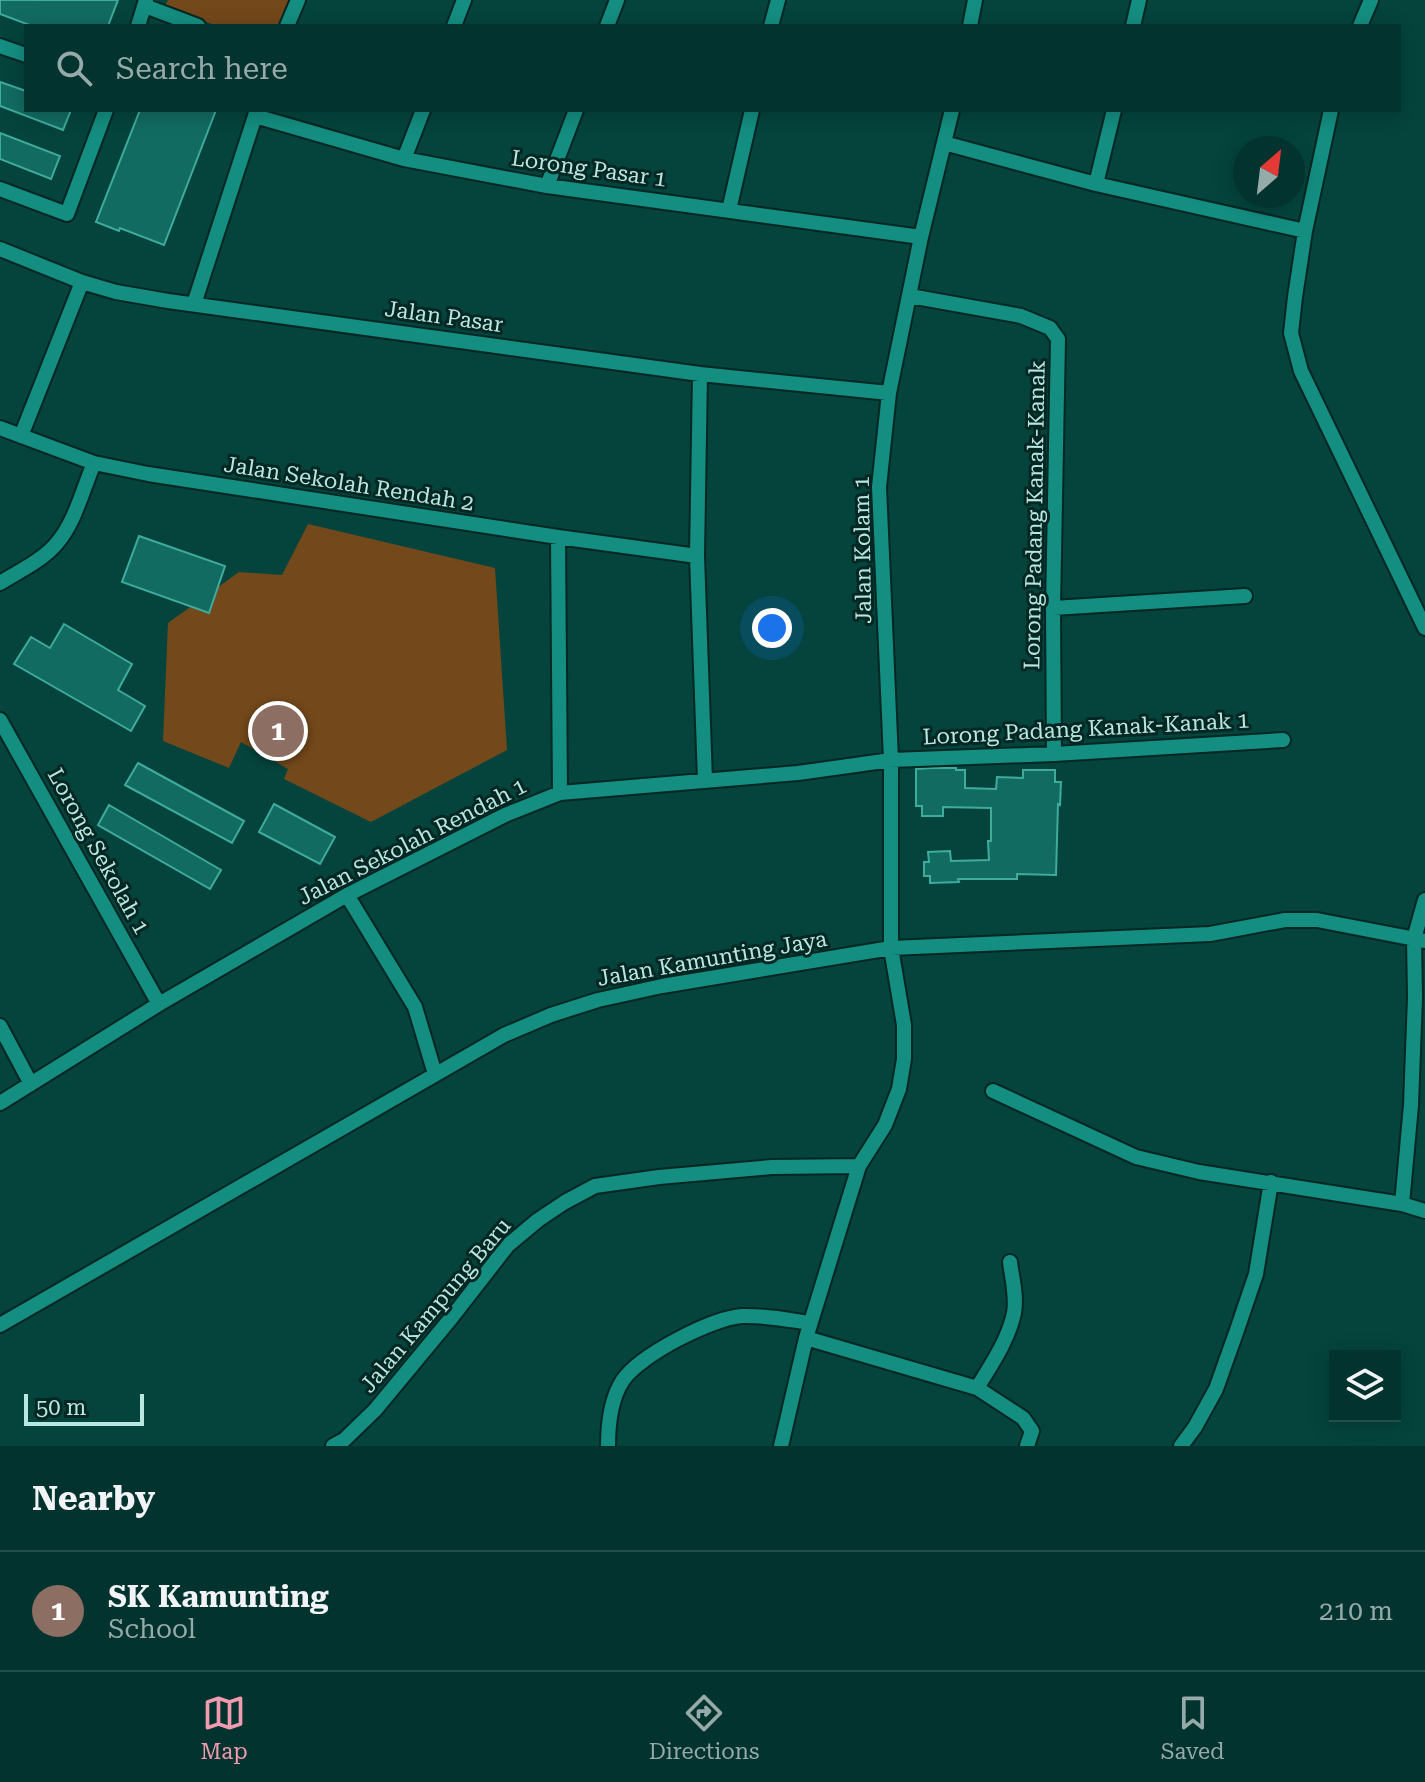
<!DOCTYPE html>
<style>
:root{--surface:#03332e;--page:#113f3a;--text:#f1f3f6;--muted:#97aaaa;--line:#244e4a;--accent:#f29ab0}
body{margin:0;font-family:"Roboto Serif",serif;background:var(--page);color:var(--text)}
.controls{position:absolute;right:24px;bottom:24px;display:grid;overflow:hidden;border-radius:0px;box-shadow:0 4px 20px #0003}
.controls button{width:72px;height:72px;display:grid;place-items:center;padding:0;border:0;border-bottom:2px solid var(--line);background:var(--surface);color:var(--text);font:40px sans-serif}
.compass{position:absolute;left:1233px;top:136px;width:72px;height:72px;border-radius:50%;background:var(--surface);box-shadow:0 4px 20px #0003;rotate:28deg}
.scale{position:absolute;left:24px;bottom:20px;width:120px;box-sizing:border-box;padding-left:8px;border:4px solid #b8e7df;border-top:0;font-size:22px;line-height:28px;white-space:nowrap;color:#b8e7df;-webkit-text-stroke:6px #052723;paint-order:stroke}
.you{position:absolute;left:772px;top:628px;width:28px;height:28px;margin:-20px;border:6px solid #fff;border-radius:50%;background:#1a73e8;box-shadow:0 0 0 12px #1a73e833}
.badge{display:grid;place-items:center;width:52px;height:52px;border-radius:50%;background:var(--accent);color:#fff;font-size:26px;font-weight:700}
.pin{position:absolute;translate:-50% -50%;border:4px solid #fff;box-shadow:0 2px 8px #0006}
.list{margin:0;padding:0;list-style:none}
h2{display:flex;justify-content:space-between;align-items:center;height:104px;margin:0;padding:0 32px;font-size:34px}
h2 small{font-size:26px;font-weight:400;color:var(--muted)}
.list li{display:grid;grid-template-columns:52px 1fr auto;gap:24px;align-items:center;box-sizing:border-box;height:120px;padding:0 32px;border-top:2px solid var(--line)}
.list b{display:block;font-size:30px;white-space:nowrap}
.list p{margin:0;font-size:26px;white-space:nowrap;color:var(--muted)}
.list em{font-size:26px;font-style:normal;color:var(--muted)}
.icon{flex:none;width:44px;height:44px;fill:none;stroke:currentColor;stroke-width:2;stroke-linecap:round;stroke-linejoin:round}
.map{position:relative;flex:none;width:1425px;height:1446px;overflow:hidden}
.search{position:absolute;background:var(--surface);box-shadow:0 4px 20px #0003;left:24px;right:24px;top:24px;height:88px;display:flex;align-items:center;gap:20px;box-sizing:border-box;padding:0 28px;border-radius:0px;color:var(--muted);font-size:30px}
.sheet{height:224px;background:var(--surface)}
nav{display:flex;justify-content:space-around;align-items:center;box-sizing:border-box;height:112px;border-top:2px solid var(--line);background:var(--surface);font-size:22px;color:var(--muted)}
nav a{display:grid;justify-items:center;gap:4px}
nav .on{color:var(--accent)}
.map>svg:first-child{display:block}
</style>
<div class="map">
<svg width="1425" height="1446" viewBox="0 0 1425 1446">
<rect width="100%" height="100%" fill="#04443d"/>
<!-- green -->
<path fill="#73481b" d="M168,0h121l-11,26h-61l-52,-20z
M308,524l187,44 12,182 -136,72 -87,-43 4,-10 -47,-27 -12,26 -66,-27 5,-118 71,-51 43,3z"/>
<!-- building -->
<path fill="#126b61" stroke="#3fab9d" stroke-width="2" d="M0,0h118l-10,26h-76l-32,-12z
M0,82l26,9v19h45l-8,20 -63,-24z
M140,110h76l-52,135 -44,-17 -1,3 -23,-9z
M0,133l60,23 -9,23 -51,-20z
M139,536l86,30 -16,47 -87,-31z
M64,624l68,40 -14,26 27,16 -14,25 -117,-67 17,-27 19,11z
M138,763l106,58 -12,22 -107,-58z
M932,768h24v2h9v18l31,1 1,-12 26,1v-8h32v12h6l-1,23 -2,-1 -2,71 -39,-1v5h-59l1,3 -29,1v-7h-6v-14h5l-1,-10 22,-1 1,10 38,-1 -1,-19h3v-33l-48,-1v9h-21v-10h-6v-37z
M274,804l61,33 -15,27 -61,-32z
M109,805l112,65 -11,19 -112,-64z"/>
<g fill="none" stroke-linecap="round" stroke-linejoin="round">
<!-- minor casing -->
<g stroke="#052723" stroke-width="18">
<path id="minor" d="M145,6l53,20
M138,26l8,-26
M287,26l11,-26
M454,26l10,-26
M607,26l10,-26
M771,26l7,-26
M970,26l5,-26
M1133,26l6,-26
M1360,26l11,-26
M0,46l26,9
M1331,110l-26,121 -10,66 -4,36 10,38 124,257
M255,116l149,43 143,27 374,51
M944,143l152,41 209,47
M404,159l19,-49
M1096,184l18,-74
M547,186l29,-76
M0,189l67,25 39,-104
M729,210l23,-100
M0,249l82,33 34,10 52,9 532,73 189,19
M910,296l111,20 29,12 8,11 -5,269 1,146
M194,304l63,-194
M700,374l-3,182 8,224
M0,428l94,35 54,11 410,63 139,19
M21,436l61,-154
M558,537l2,256
M0,583c19,-12 42,-22 57,-40 18,-21 26,-54 37,-80
M1053,608l192,-12
M0,720l159,284
M347,895l68,112 20,67
M0,1026l31,58
M993,1091l143,66 63,15 203,32 23,7
M0,1103l159,-99 188,-109 158,-80 55,-22 238,-20 93,-13 163,-6 229,-14
M1402,1204l9,-99 4,-108 -1,-58 11,-39
M0,1325l504,-290 47,-20 47,-15 64,-14 229,-38 319,-14 75,-14h32l108,21
M806,1338l171,50 46,30 9,13 -5,15
M977,1388c14,-23 31,-47 37,-75 3,-17 -2,-35 -4,-51
M333,1446l11,-6 31,-30 77,-93 56,-72 30,-25 27,-18 30,-16 64,-9 113,-10 87,-1
M608,1446c0,-21 3,-48 15,-66 17,-25 89,-62 119,-64 23,-1 46,4 68,7
M781,1446l25,-108 53,-172 26,-41 14,-36 5,-30v-34l-13,-77v-188l-12,-273 10,-94 32,-156 31,-127
M1181,1446l14,-19 21,-38 21,-59 19,-56 15,-92"/>
</g>
<!-- minor -->
<use href="#minor" stroke="#148e81" stroke-width="14"/>
</g>
<g text-anchor="middle" stroke-width="6" stroke-linejoin="round" paint-order="stroke">
<!-- street labels -->
<g font-size="22" fill="#b8e7df" stroke="#052723">
<text transform="translate(589 168) rotate(8)" y="8">Lorong Pasar 1</text>
<text transform="translate(444 316) rotate(8)" y="8">Jalan Pasar</text>
<text transform="translate(349 483) rotate(9)" y="8">Jalan Sekolah Rendah 2</text>
<text transform="translate(1034 515) rotate(-89)" y="8">Lorong Padang Kanak-Kanak</text>
<text transform="translate(862 550) rotate(-91)" y="8">Jalan Kolam 1</text>
<text transform="translate(1086 728) rotate(-3)" y="8">Lorong Padang Kanak-Kanak 1</text>
<text transform="translate(412 841) rotate(-27)" y="8">Jalan Sekolah Rendah 1</text>
<text transform="translate(99 851) rotate(61)" y="8">Lorong Sekolah 1</text>
<text transform="translate(712 958) rotate(-10)" y="8">Jalan Kamunting Jaya</text>
<text transform="translate(435 1305) rotate(-50)" y="8">Jalan Kampung Baru</text>
</g>
</g>
</svg>
<div class="controls">
<button><svg class="icon" aria-label="layers" viewBox="0 0 24 24"><path d="M12 4l9 5-9 5-9-5zM3 14l9 5 9-5"/></svg></button>
</div>
<svg class="compass" viewBox="-18 -18 36 36"><path d="M0-13l5 13h-10z" fill="#e53935"/><path d="M0 13l5-13h-10z" fill="#97aaaa"/></svg>
<div class="scale">50 m</div>
<div class="you"></div>
<div class="pin badge" style="left:278px;top:731px;background:#8d6e63">1</div>
<div class="search"><svg class="icon" aria-label="search" viewBox="0 0 24 24"><circle cx="10" cy="10" r="6"/><path d="M15 15l6 6"/></svg>Search here</div>
</div>
<section class="sheet">
<h2>Nearby<small></small></h2>
<ul class="list">
<li><span class="badge" style="background:#8d6e63">1</span><div><b>SK Kamunting</b><p>School</p></div><em>210 m</em></li>
</ul>
</section>
<nav>
<a class="on"><svg class="icon" aria-label="map" viewBox="0 0 24 24"><path d="M3 6l6-2 6 2 6-2v14l-6 2-6-2-6 2zM9 4v14M15 6v14"/></svg>Map</a>
<a><svg class="icon" aria-label="directions" viewBox="0 0 24 24"><path d="M12 3l9 9-9 9-9-9zM9 14v-3h6M13 9l2 2-2 2"/></svg>Directions</a>
<a><svg class="icon" aria-label="saved" viewBox="0 0 24 24"><path d="M7 4h10v16l-5-4-5 4z"/></svg>Saved</a>
</nav>
